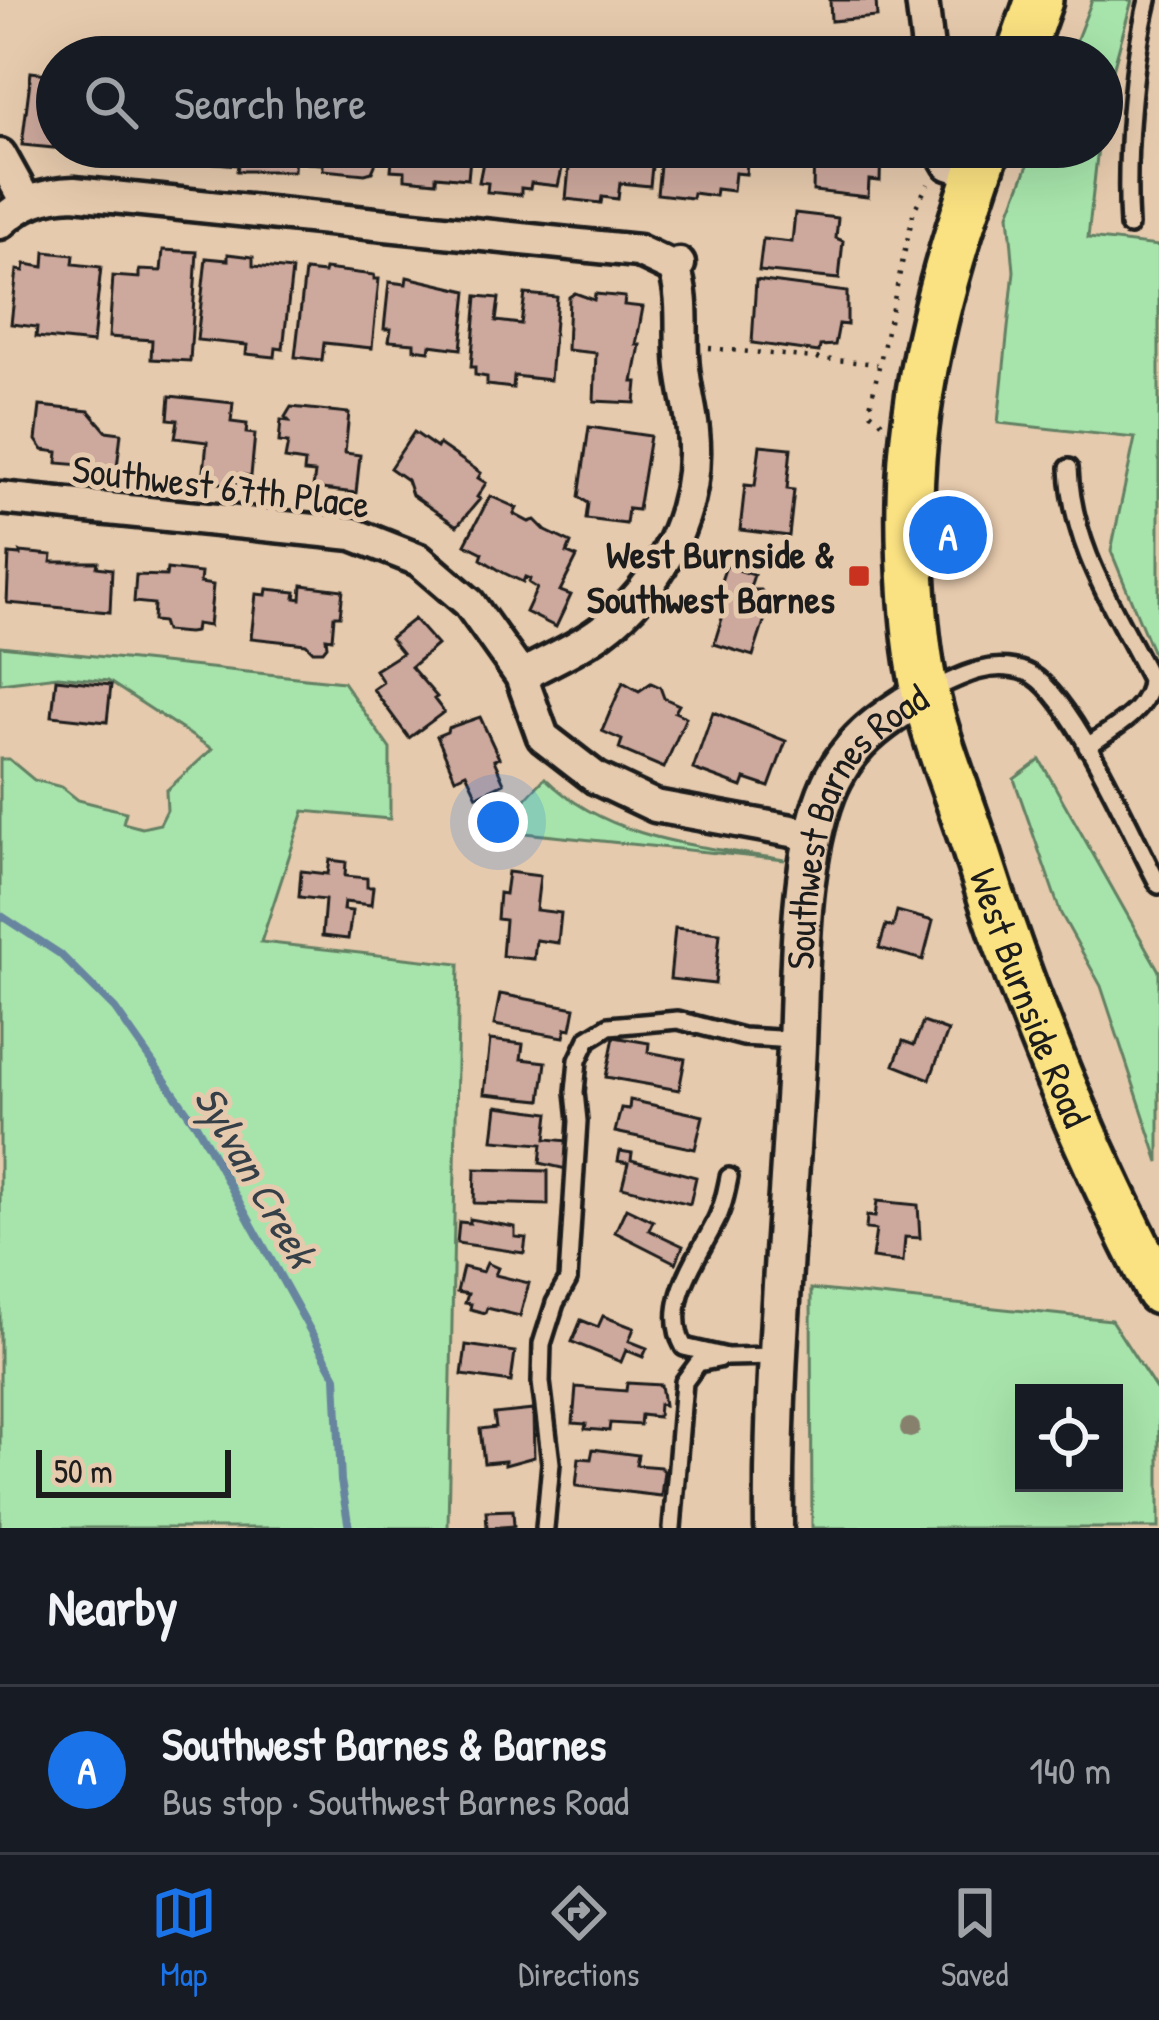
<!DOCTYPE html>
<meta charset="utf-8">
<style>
:root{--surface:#171b24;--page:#20242c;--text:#f1f3f6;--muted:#9ea1a6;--line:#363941;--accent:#1a73e8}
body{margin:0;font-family:"Patrick Hand",sans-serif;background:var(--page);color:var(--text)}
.controls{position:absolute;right:36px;bottom:36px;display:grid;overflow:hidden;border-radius:0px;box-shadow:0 12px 48px #0002}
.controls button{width:108px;height:108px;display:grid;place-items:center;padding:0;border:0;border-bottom:3px solid var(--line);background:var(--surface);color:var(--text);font:60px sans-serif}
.scale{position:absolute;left:36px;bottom:30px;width:195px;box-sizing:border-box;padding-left:12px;border:6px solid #1c1c1c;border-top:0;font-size:33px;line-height:42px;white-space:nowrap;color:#1c1c1c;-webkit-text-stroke:9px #e6caad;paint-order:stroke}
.you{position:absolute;left:498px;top:822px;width:42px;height:42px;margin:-30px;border:9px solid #fff;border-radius:50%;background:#1a73e8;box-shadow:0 0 0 18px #1a73e833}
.badge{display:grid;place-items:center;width:78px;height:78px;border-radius:50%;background:var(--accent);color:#fff;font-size:39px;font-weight:700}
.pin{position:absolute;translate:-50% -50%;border:6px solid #fff;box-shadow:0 3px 12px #0006}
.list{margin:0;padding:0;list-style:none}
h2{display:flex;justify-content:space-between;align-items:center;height:156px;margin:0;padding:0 48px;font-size:51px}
h2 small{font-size:39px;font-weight:400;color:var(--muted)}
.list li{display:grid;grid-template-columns:78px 1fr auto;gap:36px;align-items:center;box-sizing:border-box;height:168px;padding:0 48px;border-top:3px solid var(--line)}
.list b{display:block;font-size:45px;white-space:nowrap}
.list p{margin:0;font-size:39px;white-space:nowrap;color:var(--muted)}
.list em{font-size:39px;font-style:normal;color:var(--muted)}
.icon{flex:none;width:66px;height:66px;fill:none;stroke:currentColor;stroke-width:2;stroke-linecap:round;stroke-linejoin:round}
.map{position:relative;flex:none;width:1159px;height:1528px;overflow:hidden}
.search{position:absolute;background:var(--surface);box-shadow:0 12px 48px #0002;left:36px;right:36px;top:36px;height:132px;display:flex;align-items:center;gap:30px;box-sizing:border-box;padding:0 42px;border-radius:66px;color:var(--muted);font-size:45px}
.sheet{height:324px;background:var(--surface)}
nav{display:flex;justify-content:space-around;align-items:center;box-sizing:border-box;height:168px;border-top:3px solid var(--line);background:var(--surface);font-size:33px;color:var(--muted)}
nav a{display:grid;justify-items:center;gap:6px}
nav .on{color:var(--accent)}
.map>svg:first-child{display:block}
</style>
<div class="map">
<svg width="1159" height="1528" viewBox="0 0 1159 1528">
<rect width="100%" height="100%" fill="#e6caad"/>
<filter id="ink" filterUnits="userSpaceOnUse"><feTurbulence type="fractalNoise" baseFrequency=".00833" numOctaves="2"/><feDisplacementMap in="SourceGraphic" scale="24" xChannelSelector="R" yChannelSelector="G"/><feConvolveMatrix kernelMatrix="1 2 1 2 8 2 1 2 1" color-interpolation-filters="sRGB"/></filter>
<g filter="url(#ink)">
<!-- green -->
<path fill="#a7e4ab" stroke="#628064" stroke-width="3" fill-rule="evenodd" d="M1092,0h40l-30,110v-53h-32z
M1035,147h63l-10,91 71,8v422l-48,-117 24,-113 -137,-15 16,-152 -5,-57z
M0,646l343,36 47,67v70l-86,-8 -43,131 198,22 -11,564h-448v-769h9l25,21 28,7 16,13 48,12 -3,11 19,5 18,-4 7,-14 -1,-19 46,-42 -104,-68 -50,-5 -58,7z
M1040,760l119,211v191l-58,-176 -40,-72 -47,-135z
M545,778c64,63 155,68 240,82l-289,-30z
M811,1289l300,31 48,74v134h-347zM1024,1393h90v90h-90z"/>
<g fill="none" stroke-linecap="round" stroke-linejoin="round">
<!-- stream -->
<path stroke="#68859f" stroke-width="8" d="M0,915l60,39 55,55 82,117 139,251 5,104 8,47"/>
</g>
<!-- building -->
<path fill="#cda89c" stroke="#1c1c1c" stroke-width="3" d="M830,0h46l1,17 -46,4z
M31,72l26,3 -3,73 -32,-3z
M128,147h67v8z
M208,147h83v5h4l-1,19h-57l1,-6 -35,-3 1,-14z
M308,147h77l-8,1 -2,17 -3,7 -7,2 -42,-4v-6l-16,-1z
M393,147h78l-3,32 -32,-3v6l-31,-3v-8l-14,-1z
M486,147h81l-9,39 -27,-3 -1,6 -9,-1v7l-34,-3 1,-9 -9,-1z
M571,147h83l-4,39 -30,-3 -2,16 -16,-2 -1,6 -35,-4z
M662,147h95l-2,16 -8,-1 -1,12 -11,-1 -2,18 -17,-2 -1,7 -22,-3 -1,5 -35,-4z
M881,147l-1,34 -11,-1 -1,17 -55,-6 1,-40 -51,-3z
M795,213l43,5 -2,20 7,3 -4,38 -80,-8 4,-32 29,3z
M163,250l34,2 -7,109 -39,-2 1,-19 -43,-3 4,-61 26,2v-8l22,1z
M45,252l29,3 -1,9 28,3 -8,76 -57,-6 1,-10 -26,-3 6,-54 7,1 1,-7 19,3z
M228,254l25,3v9l39,4 -9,79 -7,-1 -1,9 -29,-3 1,-9 -50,-5 9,-82 22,2z
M325,269l49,6v4h5l-7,69 -48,-5 -2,17 -27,-3 10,-86 19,2z
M407,277l60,14 -6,58 -31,-4 -1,6 -15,-2v-6l-25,-2 2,-12h-7l5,-47 17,2z
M756,280l91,12v33l-8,-1 -4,21 -15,1 -1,6 -67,-9z
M575,293l19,7 1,-6 30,3 -1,8 19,2 -7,38h4l-7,37h4l-2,21 -41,-2 2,-48 -29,-3 2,-53z
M525,294l32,3 -7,83 -36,-4 -1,12 -26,-3v-8l-12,-2v-8h-4l6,-71 22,2 -3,23 25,3z
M170,396l63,7 -2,19 16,2 -1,9 9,1 -4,42 -15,-2 -1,11 -32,-4 4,-39 -32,-4 3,-18 -10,-1z
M40,406l49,5 17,20 15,2 -4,35 -60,-5 1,-11 -15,-2 -7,-10z
M291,407l58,6 -4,40 15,2 -4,38 -43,-5 2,-15 -11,-1 1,-10 -20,-3 3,-16 -9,-1 2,-22 8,1 -4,-4z
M589,427l61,9 -12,74 -10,-1 -2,15 -40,-5 2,-16 -9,-6z
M414,432l23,16 2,-4 42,29 -3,5 8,5 -9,14 3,2 -23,27 -45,-31 -5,-15 -17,-12z
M760,445l31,3 -4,41 7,1 -5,46 -49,-6 5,-45 10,1z
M490,496l27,12 -3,6 15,8 6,-2 11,11 25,12 -4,10 10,4 -17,34 11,4 -15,32 -30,-15 11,-24 -8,-5 1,-4 -5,-2 -2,5 -19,-9 -23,-14 2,-6 -18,-9z
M20,552l32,3 -1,7h47l-1,5 15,2 -2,43 -103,-9 2,-49 11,1z
M726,566l28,9 -5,15h12l9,13 -17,53 -39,-12 11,-35 -12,-4z
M167,569l34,4 -1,10 13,2 -4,41 -13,-2 -1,8 -7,1 -23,-2 -3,-9 -9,-1 1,-17 -20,-2 2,-27 30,1z
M302,585l41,5 -3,26h-6l-2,23 -6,-1 1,8 -4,5h-10l-7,-7 -55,-6 5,-44 10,1 1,-6 29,3 -1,6 6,1z
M414,619l23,26 -26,22 26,30 -3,2 10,13 -35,26 -36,-49 10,-7 -8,-12 27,-17 -12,-15z
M56,679l55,6 -4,37 -55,-6z
M623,682l16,9 12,-8 9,4 4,11 15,7 -4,7 11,5 -22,51 -45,-19 3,-9 -20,-9z
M713,712l73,29 -17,46 -24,-8 -3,8 -49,-18z
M480,717l19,41 -5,2 10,23 -27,13 -11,-23 -11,5 -18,-42 10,-4 1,-4z
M330,860l16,2 -1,14 22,2v9h6l-2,18 -27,-3 -1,8 9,1 -4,28 -26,-3 3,-36 -26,-3 2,-26 27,3z
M508,872l32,4 -4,34 25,3 -3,30 -22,-3 -2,19 -32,-3 3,-36 -8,-1 2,-26 6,1z
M897,911l36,10 -10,39 -44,-12 7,-23 7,2z
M675,928l45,5 -5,51 -45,-5z
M500,994l75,14 -4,21 -5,-1 -2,9 -70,-12z
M923,1022l25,9 -18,48 -36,-14 9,-24 11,4z
M614,1037l35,6 -1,9 37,7 -6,31 -73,-13z
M490,1040l33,4 -2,15 25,3 -5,38 -57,-6z
M630,1100l73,16 -8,33 -80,-17 6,-24 8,1z
M497,1106l52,7 -3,26 23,2 -3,28 -26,-6 2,-19 -49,-4z
M620,1151l12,2 -1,7 65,17 -6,27 -68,-17 6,-24 -10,-2z
M475,1169l73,2v34l-74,-2z
M877,1201l41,4 2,33 -15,-1 -2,25 -31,-4 4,-28 -10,-1 1,-13 8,1z
M626,1208l27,13 -4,9 34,16 -7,17 -61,-31z
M470,1219l45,8v10l11,1 -2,15 -67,-10 2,-21 11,1z
M487,1263l11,5 -3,7 34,8 -9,33 -33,-8 -2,5 -15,-4 1,-5 -6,-1 3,-9 -11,-2 6,-25 20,5z
M603,1316l31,12 -5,13 18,7 -4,9 -17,-7 -5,12 -49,-20 9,-22 17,7z
M466,1345l49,7 -4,30 -49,-7z
M627,1383l34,2 3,20 -5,-1 -1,13 -17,-2 -1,10 -30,-2 -1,8 -24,-2 1,-5 -13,-1 3,-36 50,4z
M533,1410l1,47 -29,8v-4l-21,2 -4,-34 16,-2 -2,-13z
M593,1449l45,6 -2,10 24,2 4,4 -3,25 -85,-10 3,-28 12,1z
M513,1510l1,16 -27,2 -1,-17z"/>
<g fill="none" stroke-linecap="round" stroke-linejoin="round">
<!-- service casing -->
<g stroke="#1c1c1c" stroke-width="24">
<path id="service" d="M1129,226c-4,-66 3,-162 19,-226
M1069,468c3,80 46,141 81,211 0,32 -40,50 -63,68
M928,692c31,-15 62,-33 98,-20 45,17 107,166 133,213
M729,1177c-3,15 -6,31 -14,46 -18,36 -54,82 -31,124l43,10 51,-1
M545,1528l6,-65 -10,-81 1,-38 13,-41 13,-23 10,-159 -3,-29 3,-32 10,-21 21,-13 69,-6 65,17 52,3
M672,1528l12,-146 14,-19 20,-4"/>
</g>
<!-- minor casing -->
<g stroke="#1c1c1c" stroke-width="39">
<path id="minor" d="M922,0l7,57
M939,147l10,17 29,10
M0,155l26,47
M0,223c22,-21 44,-29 74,-30l564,58 36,17 5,-4
M0,498l353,36 66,26 50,43 52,73 22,61 53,41 59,28 159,29
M521,676c26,-15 56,-27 80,-45 61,-45 100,-123 92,-200 -2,-21 -8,-42 -10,-63 -4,-33 3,-68 -9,-100"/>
</g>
<!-- tertiary casing -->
<g stroke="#1c1c1c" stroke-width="45">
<g id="tertiary">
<path id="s1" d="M774,1528c-2,-154 14,-310 22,-463 5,-84 0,-192 30,-271 19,-50 55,-74 99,-101"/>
</g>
</g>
<!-- primary casing -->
<g stroke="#1c1c1c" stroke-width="54">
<g id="primary">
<path d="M1019,57l20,-57"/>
<path id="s2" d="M987,147c-40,114 -75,231 -77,354 -1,55 3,136 15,190 11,52 34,105 50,156 48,153 110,301 184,444"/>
</g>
</g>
<!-- path -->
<path stroke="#1c1c1c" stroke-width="4.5" stroke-dasharray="3 9" stroke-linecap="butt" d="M709,348l168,16
M882,422l-13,-11 45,-201 14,-26"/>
<!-- service -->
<use href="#service" stroke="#e6caad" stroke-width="15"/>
<!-- minor -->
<use href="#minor" stroke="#e6caad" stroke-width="30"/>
<!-- tertiary -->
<use href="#tertiary" stroke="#e6caad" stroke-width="36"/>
<!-- primary -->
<use href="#primary" stroke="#fae181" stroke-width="45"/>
</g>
<!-- trees -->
<circle fill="#86806d" cx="910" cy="1428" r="10"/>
</g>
<!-- markers -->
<rect fill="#c8321e" stroke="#e6caad" stroke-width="4.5" x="847" y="564" width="24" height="24" rx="6"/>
<g text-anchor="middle" stroke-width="10" stroke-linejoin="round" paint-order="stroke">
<!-- street labels -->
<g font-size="39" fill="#1c1c1c" stroke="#e6caad">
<text transform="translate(221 486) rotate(7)" y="14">Southwest 67th Place</text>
<text dy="14" stroke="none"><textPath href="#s1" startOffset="720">Southwest Barnes Road</textPath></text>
<text dy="14" stroke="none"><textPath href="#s2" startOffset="879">West Burnside Road</textPath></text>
</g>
<!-- poi labels -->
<g font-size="39" font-weight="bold" fill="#1c1c1c" stroke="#e6caad" text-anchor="end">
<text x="835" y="568">West Burnside &amp;<tspan x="835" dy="45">Southwest Barnes</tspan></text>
</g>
<!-- water labels -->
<g font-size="42" font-style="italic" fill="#353f48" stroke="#e6caad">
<text transform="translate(256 1176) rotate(60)" y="15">Sylvan Creek</text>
</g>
</g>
</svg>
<div class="controls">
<button><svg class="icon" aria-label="locate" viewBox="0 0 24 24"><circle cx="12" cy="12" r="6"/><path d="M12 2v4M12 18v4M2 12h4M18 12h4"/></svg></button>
</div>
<div class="scale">50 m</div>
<div class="you"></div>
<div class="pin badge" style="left:948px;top:535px">A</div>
<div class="search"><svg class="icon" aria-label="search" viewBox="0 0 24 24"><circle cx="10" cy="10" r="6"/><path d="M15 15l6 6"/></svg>Search here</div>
</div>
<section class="sheet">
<h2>Nearby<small></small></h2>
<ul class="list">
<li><span class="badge">A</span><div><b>Southwest Barnes &amp; Barnes</b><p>Bus stop · Southwest Barnes Road</p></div><em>140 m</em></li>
</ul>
</section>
<nav>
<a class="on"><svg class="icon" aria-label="map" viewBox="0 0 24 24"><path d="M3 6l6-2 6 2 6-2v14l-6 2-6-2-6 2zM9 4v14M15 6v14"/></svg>Map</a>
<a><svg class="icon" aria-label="directions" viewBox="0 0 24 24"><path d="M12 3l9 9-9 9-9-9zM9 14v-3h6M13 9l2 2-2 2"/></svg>Directions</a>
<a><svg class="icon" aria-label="saved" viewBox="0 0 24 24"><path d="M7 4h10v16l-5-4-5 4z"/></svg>Saved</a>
</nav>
